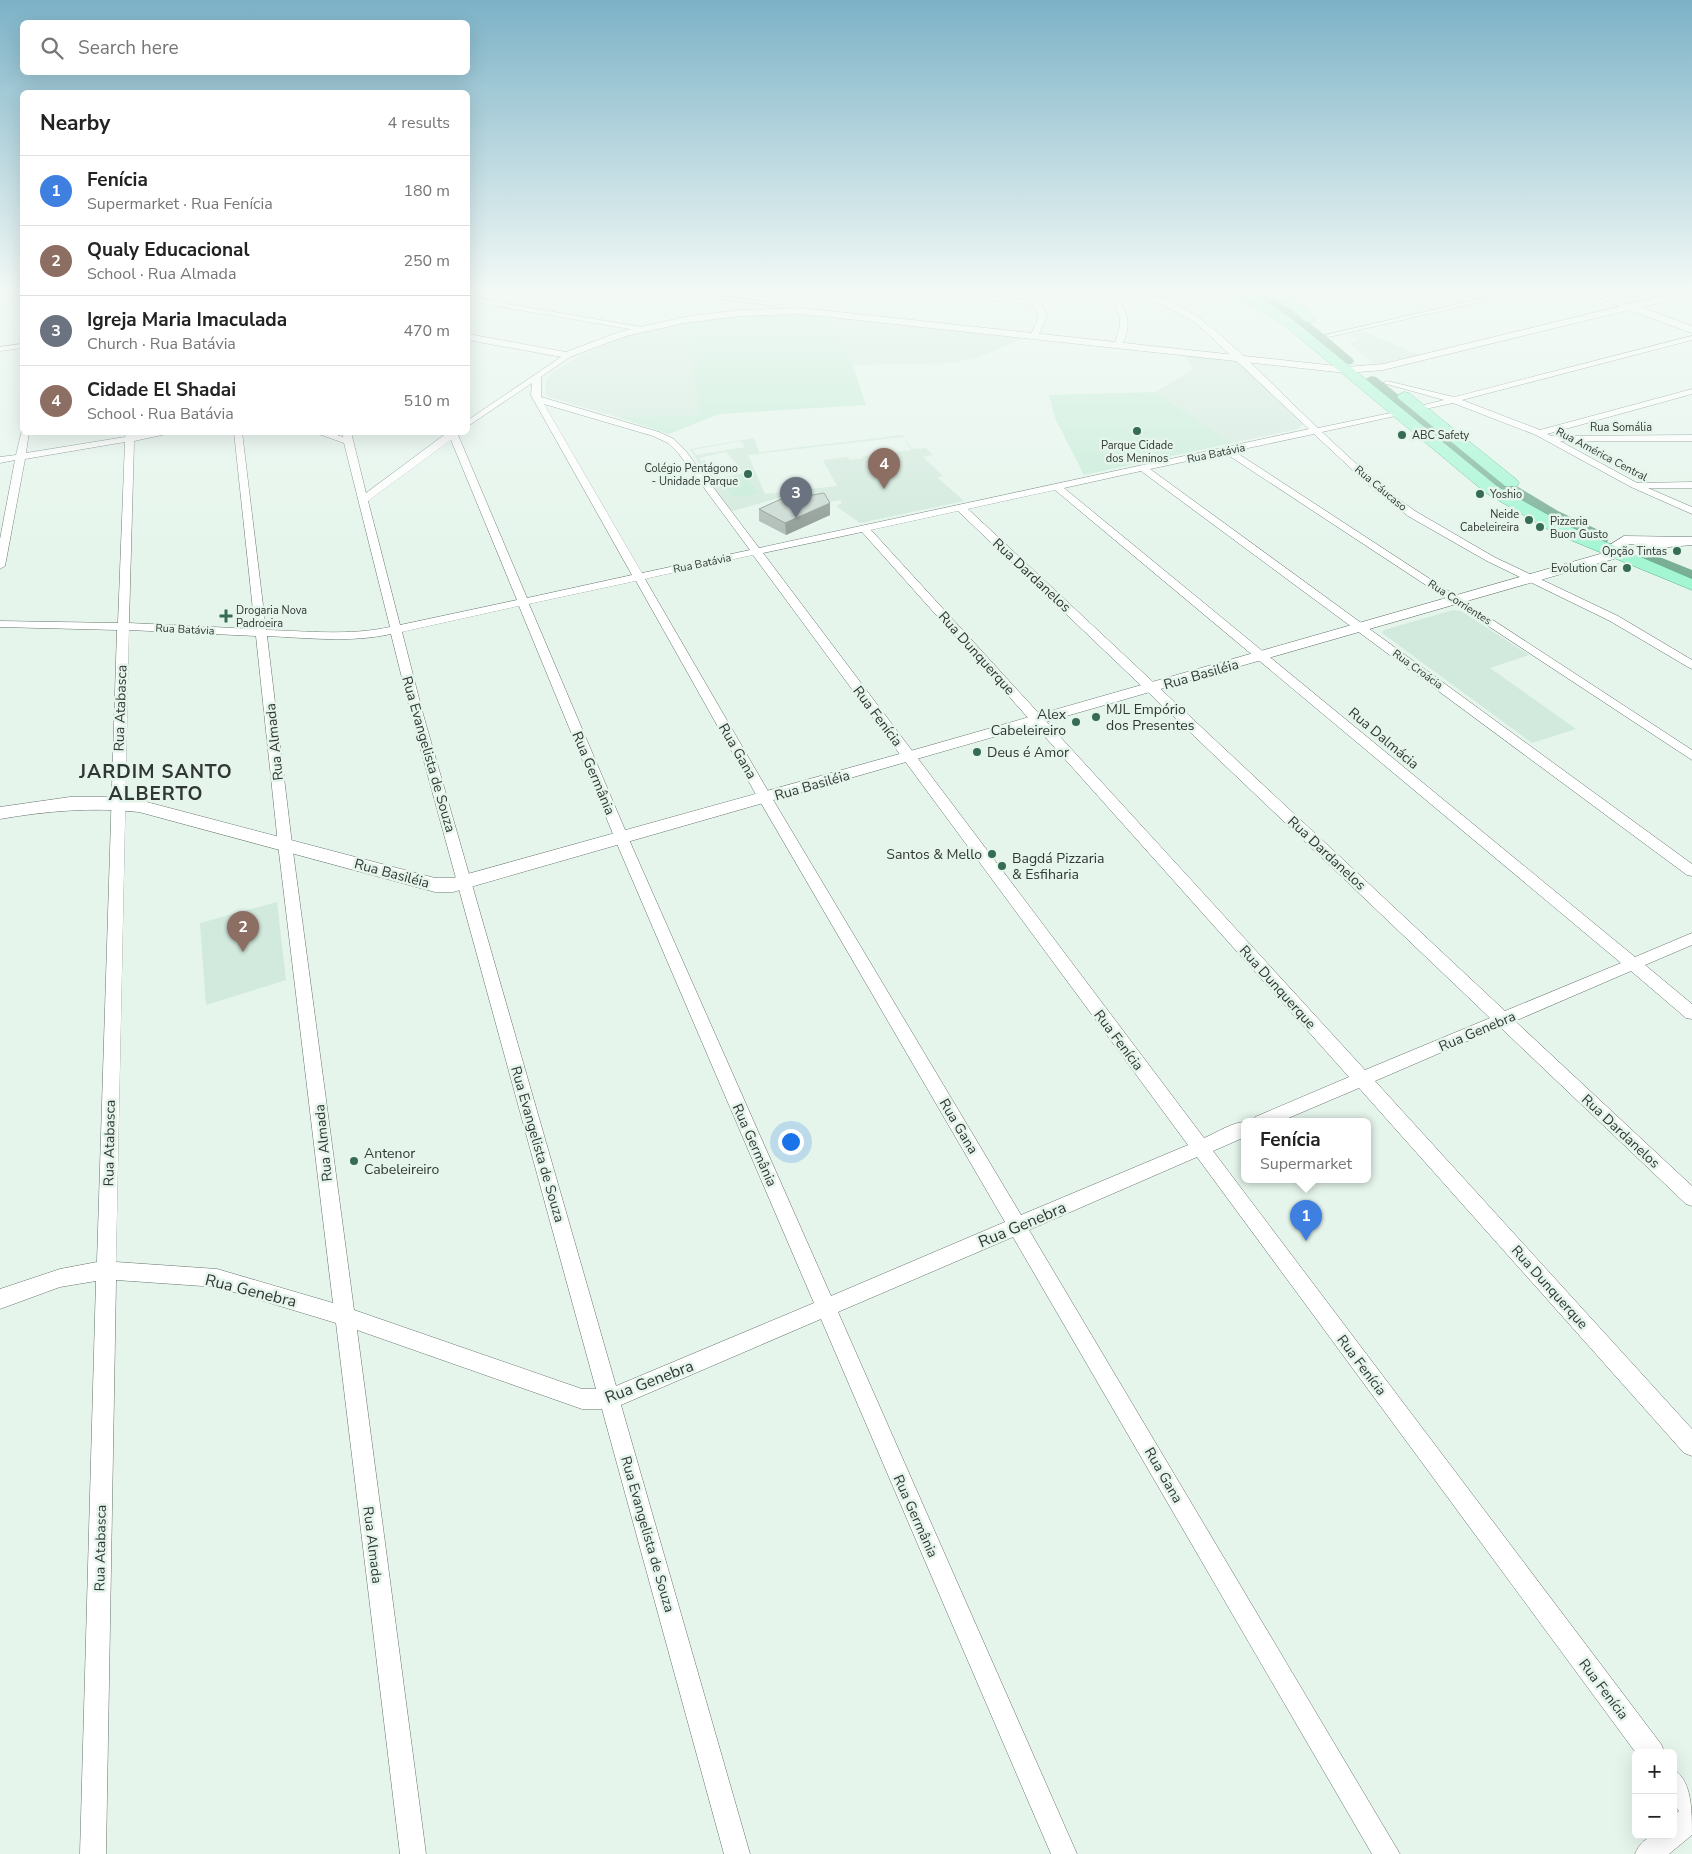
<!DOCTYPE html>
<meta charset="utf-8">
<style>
:root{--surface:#fff;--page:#f6f6f6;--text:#222;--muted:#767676;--line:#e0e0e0;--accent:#356c53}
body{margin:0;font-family:"Nunito Sans",sans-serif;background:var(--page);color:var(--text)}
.controls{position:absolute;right:15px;bottom:15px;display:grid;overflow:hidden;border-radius:8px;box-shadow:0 5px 20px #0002}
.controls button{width:45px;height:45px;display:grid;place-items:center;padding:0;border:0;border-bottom:1px solid var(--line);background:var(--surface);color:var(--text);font:25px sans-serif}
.you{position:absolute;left:790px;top:1141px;width:18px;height:18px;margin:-12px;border:4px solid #fff;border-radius:50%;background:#1a73e8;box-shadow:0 0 0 8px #1a73e833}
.badge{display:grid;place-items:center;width:32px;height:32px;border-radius:50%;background:var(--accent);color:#fff;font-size:16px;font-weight:700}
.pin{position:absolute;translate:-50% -41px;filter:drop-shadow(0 1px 2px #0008)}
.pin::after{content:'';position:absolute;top:26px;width:18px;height:15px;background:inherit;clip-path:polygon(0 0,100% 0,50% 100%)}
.popup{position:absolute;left:1241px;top:1118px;width:130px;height:65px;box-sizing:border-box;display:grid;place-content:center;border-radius:8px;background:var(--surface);filter:drop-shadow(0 1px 4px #0005);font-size:16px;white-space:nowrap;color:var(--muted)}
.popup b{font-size:19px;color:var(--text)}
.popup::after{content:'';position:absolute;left:50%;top:100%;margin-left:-10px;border:10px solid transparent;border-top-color:var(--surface)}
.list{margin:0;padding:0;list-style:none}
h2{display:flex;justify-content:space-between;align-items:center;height:65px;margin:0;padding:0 20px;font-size:21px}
h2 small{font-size:16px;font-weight:400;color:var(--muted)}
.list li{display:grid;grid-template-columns:32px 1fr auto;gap:15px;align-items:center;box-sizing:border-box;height:70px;padding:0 20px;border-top:1px solid var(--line)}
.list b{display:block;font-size:19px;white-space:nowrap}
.list p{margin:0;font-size:16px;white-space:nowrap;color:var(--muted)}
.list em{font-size:16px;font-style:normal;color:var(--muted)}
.icon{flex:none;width:28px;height:28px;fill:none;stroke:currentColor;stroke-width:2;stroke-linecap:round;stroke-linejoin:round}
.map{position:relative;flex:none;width:1692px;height:1854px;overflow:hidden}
.search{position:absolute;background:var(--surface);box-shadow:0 5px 20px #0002;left:20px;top:20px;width:450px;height:55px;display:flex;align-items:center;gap:12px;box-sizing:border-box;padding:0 18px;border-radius:8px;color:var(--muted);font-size:19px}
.panel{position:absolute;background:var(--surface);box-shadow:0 5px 20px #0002;left:20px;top:90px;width:450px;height:345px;border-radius:8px}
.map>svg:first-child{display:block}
</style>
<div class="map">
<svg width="1692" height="1854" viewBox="0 0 1692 1854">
<rect width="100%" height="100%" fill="#e5f5ec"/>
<!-- built -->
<path fill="#d2e9dd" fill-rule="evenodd" d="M827,316l200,21 -51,21 -23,5 -100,2z
M686,322l14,93 -83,2 -68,-20 -4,-3 1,-14 7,-8 30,-18 41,-17z
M1364,331l54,24 -38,9 -7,-1 -24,-20 11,-3 -13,-5z
M1184,355l54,7 65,62 -5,5 -66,14 -77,-51 38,-22z
M902,435l10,14 14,-1 7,7 -10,2 20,19 -5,2 26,23 -104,22 -24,-17 6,-3 -2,-3 -30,5 -10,-13 -71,20 -39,-63 64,-11 5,14zM903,437l8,13 -49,6 1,2 -13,2 -2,-3 -25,3 14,26 -72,8 -17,-39zM741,441l4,6 -49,8 -3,-5zM726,452l18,21 -25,5 -14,-18 -4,1 -2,-3z
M1453,610l8,1 68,44 -39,13 86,61 -44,14 -150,-110 2,-3z
M277,902l9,78 -80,25 -6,-82z"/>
<!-- green -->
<path fill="#c5ebd7" d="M802,314l25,2 23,41 16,48 -147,9 -50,20 -52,-17 83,-2 -14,-93 56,-6z
M1155,392l77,51 -148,32 -29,-57 -6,-23z
M744,475l15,18 -25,5 -15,-19z"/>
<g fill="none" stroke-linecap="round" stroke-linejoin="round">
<!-- river -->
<path fill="#7aaf95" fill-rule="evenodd" d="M1260,292l38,21 54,45 2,3 -2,3h-10l-54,-45 -33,-20 -2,-3 2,-3z
M1371,376l5,1 124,99 58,35 49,23 2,4 -2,4h-14l-47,-23 -58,-35 -122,-101 -2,-3z
M1647,552l45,18v13l-52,-21 -3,-4 3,-4z"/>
<!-- street casing -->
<g stroke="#66746d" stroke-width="1">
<path id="street" d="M640,289h24l115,15 -4,2z
M899,289h25l103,11 -20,-11c16,0 36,10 40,28l-9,19 -4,2 -4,-2 9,-19 -6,-12z
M1102,289h7c18,20 25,32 12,58l-7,-2c11,-29 6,-33 -12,-56z
M1120,289c22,0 64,16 82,31 41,32 77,72 116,108l82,-17v4l-78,17 56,52 37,27 79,46 124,59 74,44v9l-4,-2 -78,-46 -123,-60 -79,-45 -36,-28 -58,-54 -80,17 458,299v10l-467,-307 -75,16 542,395v12l-5,-1 -546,-404 -77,17 571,469 57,-24v12l-47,20 47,39v15l-6,-1 -55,-47 -116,50 177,165v20l-6,-2 -186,-177 -125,54 317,348v27l-8,-3 -325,-365 -80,34h-27l3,-5 94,-40 -487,-545 -99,21 441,585c12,-5 30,-17 43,-16h-2v15l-32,14 448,593 4,9h-29l-439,-596 -168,73 371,624h-28l-359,-617 -175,75 239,542h-26l-230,-535 -200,86 129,449h-26l-122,-445h-20l-225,-79 69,524h-26l-64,-531 -119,-36 -101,-7 -10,574h-26l16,-573 -36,6 -60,22v-20l60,-20 37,-7 20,-632 -117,-3v-6l118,2 7,-181 -100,17 -20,107 -5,3v-30l15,-79 -15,3v-6l16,-2 6,-25v2h7l-3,21 99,-16 1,-5h8v3l42,-3 -42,9 -5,182 126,6 -21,-197h8l24,198c41,1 83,6 124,-3l-46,-184 -31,-11h15l15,5 -1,-5h9l15,61 82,-61h12l-2,3 69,163 105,-23 -99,-176 -2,-4 1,-12 -64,43v-6l99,-67 4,2 -1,2 -29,20v20l118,35 15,7 11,11 74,98 550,-119 -114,-107 -31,-16zM544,404l109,32 15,7 11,11 71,96 -108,23zM451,440l66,160 -117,25 -32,-124zM1055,490l566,473 -116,48 -537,-502zM958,511l532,507 -125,52 -494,-540zM753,555l435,590 -167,70 -249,-417 -127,-219zM636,581l122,217 247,424 -174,74 -197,-445 -105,-247zM519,606l101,245 194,452 -198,83 -193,-672 -21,-82zM129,630l127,6 22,208 55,459 -116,-34 -101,-7zM391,634l20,80 185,675h-14l-228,-79 -62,-466 -25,-208c41,2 84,7 124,-2z
M1171,289h30l46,6 -4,2z
M1523,289h13l-207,48 -4,-2z
M1577,289h10l47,18 -7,2z
M468,297l173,30 4,2 -4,2 -173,-30z
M1692,336v4l-230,60 78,30 152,-41v5l-145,40 4,2 141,-1v6h-132l77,42 55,-1v6h-44l44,19v7l-61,-27 -95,-52 -83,-32 -37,8v-4l28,-7 -61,-17 4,-2 67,16z
M22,344v4l-22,3v-4z
M1673,1769c19,11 19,41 19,66l-23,19h-34c8,-19 20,-19 38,-19v-19l6,-5 -6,-8z"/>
</g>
<!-- secondary casing -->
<g stroke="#66746d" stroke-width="1">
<path id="secondary" d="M1692,289v6l-51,12 51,19v7l-63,-23 -246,60 -37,3 -544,-59 -62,2 -56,7 -58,13 -59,22 -99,-18v-6l98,18 53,-20 65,-15 56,-7 62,-2 544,59 37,-3z
M1624,536l68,1v8l-35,3 -22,9 -18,1 -1164,334h-18l-296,-80c-47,-5 -93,-1 -139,7v-12l70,-10h35l34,3 296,78h18l468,-130 686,-196 -2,-4zM1627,544l13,1 -12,5h-8z"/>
</g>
<!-- primary casing -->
<g stroke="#54af88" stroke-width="1">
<path id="primary" d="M1224,289c27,0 46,16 68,30l206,168 70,39 124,53v11l-136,-56 -70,-41 -202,-168z
M1268,289h13l35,30 -2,3h-8z
M1404,392l5,1 108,87 2,3 -2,3h-12l-106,-87 -2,-3z"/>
</g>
<!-- street -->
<use href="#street" fill="#fff" fill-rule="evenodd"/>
<!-- secondary -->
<use href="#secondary" fill="#fff" fill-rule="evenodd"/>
<!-- primary -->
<use href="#primary" fill="#a4f6d3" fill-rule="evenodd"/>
</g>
<!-- wall -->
<path fill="#aebbb5" d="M759,509l71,6 -44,20 -27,-14z"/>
<!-- shaded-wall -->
<path fill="#8d9993" d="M830,503v12l-44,20 -1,-12z"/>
<!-- building -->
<path fill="#cadad2" stroke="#8d9993" d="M824,493l6,10 -45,20 -26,-14 31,-14 6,3z"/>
<!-- sky -->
<linearGradient id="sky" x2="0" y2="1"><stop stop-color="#7cb2c7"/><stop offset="0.53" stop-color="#f3faf6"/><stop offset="1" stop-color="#f3faf6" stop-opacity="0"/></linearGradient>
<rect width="1692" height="549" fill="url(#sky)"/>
<!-- markers -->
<g fill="#356c53" stroke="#e5f5ec" stroke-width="2">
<circle cx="1137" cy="431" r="5"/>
<circle cx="1402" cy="435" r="5"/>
<circle cx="748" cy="474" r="5"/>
<circle cx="1480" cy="494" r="5"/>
<circle cx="1529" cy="520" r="5"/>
<circle cx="1540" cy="527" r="5"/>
<circle cx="1677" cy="551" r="5"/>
<circle cx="1627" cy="568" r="5"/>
<path d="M223.5 608.5h5v5h5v5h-5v5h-5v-5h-5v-5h5z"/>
<circle cx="1096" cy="717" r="5"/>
<circle cx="1076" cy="722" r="5"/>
<circle cx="977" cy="752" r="5"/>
<circle cx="992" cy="854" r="5"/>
<circle cx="1002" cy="866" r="5"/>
<circle cx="354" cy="1161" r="5"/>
</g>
<g text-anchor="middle" stroke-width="5" stroke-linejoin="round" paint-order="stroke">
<!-- far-street labels -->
<g font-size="11" fill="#313734" stroke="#e5f5ec">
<text x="1621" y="431">Rua Somália</text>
<text transform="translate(1216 453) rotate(-12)" y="4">Rua Batávia</text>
<text transform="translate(1602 454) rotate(28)" y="4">Rua América Central</text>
<text transform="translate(1381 488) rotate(40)" y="4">Rua Cáucaso</text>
<text transform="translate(702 563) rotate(-12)" y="4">Rua Batávia</text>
<text transform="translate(1460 602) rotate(33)" y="4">Rua Corrientes</text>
<text transform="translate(185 629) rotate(3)" y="4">Rua Batávia</text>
<text transform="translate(1418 669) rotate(36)" y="4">Rua Croácia</text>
</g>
<!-- far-poi labels -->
<g font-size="11" fill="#313734" stroke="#e5f5ec" text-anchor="start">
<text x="1412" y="439">ABC Safety</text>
<text x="1137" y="449" text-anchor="middle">Parque Cidade<tspan x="1137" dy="13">dos Meninos</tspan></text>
<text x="738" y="472" text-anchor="end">Colégio Pentágono<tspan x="738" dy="13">- Unidade Parque</tspan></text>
<text x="1490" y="498">Yoshio</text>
<text x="1519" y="518" text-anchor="end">Neide<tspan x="1519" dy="13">Cabeleireira</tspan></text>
<text x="1550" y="525">Pizzeria<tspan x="1550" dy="13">Buon Gusto</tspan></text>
<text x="1667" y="555" text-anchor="end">Opção Tintas</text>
<text x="1617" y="572" text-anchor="end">Evolution Car</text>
<text x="236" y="614">Drogaria Nova<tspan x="236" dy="13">Padroeira</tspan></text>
</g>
<!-- street labels -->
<g font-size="14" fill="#313734" stroke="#e5f5ec">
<text transform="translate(1032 575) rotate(43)" y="5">Rua Dardanelos</text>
<text transform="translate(977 653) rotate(48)" y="5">Rua Dunquerque</text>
<text transform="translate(1201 674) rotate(-16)" y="5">Rua Basiléia</text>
<text transform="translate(120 708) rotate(-88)" y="5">Rua Atabasca</text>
<text transform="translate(878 716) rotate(53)" y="5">Rua Fenícia</text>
<text transform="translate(1384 738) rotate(40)" y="5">Rua Dalmácia</text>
<text transform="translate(274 742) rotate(-96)" y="5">Rua Almada</text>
<text transform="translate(738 751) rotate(60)" y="5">Rua Gana</text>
<text transform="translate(429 754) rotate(74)" y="5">Rua Evangelista de Souza</text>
<text transform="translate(594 773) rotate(67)" y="5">Rua Germânia</text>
<text transform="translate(812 785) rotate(-16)" y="5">Rua Basiléia</text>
<text transform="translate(1327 853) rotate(43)" y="5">Rua Dardanelos</text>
<text transform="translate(392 873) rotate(15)" y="5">Rua Basiléia</text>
<text transform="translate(1278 987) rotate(48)" y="5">Rua Dunquerque</text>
<text transform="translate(1477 1031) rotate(-23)" y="5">Rua Genebra</text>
<text transform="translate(1119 1040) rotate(53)" y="5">Rua Fenícia</text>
<text transform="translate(959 1126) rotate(59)" y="5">Rua Gana</text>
<text transform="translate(1621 1131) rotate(43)" y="5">Rua Dardanelos</text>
<text transform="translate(109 1143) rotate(-89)" y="5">Rua Atabasca</text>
<text transform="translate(323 1143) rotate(-96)" y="5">Rua Almada</text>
<text transform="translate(538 1144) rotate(74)" y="5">Rua Evangelista de Souza</text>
<text transform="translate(755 1145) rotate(66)" y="5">Rua Germânia</text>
<text transform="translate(1550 1287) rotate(48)" y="5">Rua Dunquerque</text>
<text transform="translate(1362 1365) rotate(53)" y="5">Rua Fenícia</text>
<text transform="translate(1164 1475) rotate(60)" y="5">Rua Gana</text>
<text transform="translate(916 1516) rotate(66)" y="5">Rua Germânia</text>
<text transform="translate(648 1534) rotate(74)" y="5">Rua Evangelista de Souza</text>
<text transform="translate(373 1545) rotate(83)" y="5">Rua Almada</text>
<text transform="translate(100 1548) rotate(-89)" y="5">Rua Atabasca</text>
<text transform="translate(1604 1689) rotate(53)" y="5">Rua Fenícia</text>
</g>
<!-- poi labels -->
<g font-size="14" fill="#313734" stroke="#e5f5ec" text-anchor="start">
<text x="1106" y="714">MJL Empório<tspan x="1106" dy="16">dos Presentes</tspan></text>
<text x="1066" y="719" text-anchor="end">Alex<tspan x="1066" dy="16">Cabeleireiro</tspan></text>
<text x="987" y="757">Deus é Amor</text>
<text x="982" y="859" text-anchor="end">Santos &amp; Mello</text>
<text x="1012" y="863">Bagdá Pizzaria<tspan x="1012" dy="16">&amp; Esfiharia</tspan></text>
<text x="364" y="1158">Antenor<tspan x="364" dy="16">Cabeleireiro</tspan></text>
</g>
<!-- near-street labels -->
<g font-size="16" fill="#313734" stroke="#e5f5ec">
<text transform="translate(1022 1224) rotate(-23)" y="6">Rua Genebra</text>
<text transform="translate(251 1290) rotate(14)" y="6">Rua Genebra</text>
<text transform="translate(649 1381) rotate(-21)" y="6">Rua Genebra</text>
</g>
<!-- district labels -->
<g font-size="19" font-weight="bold" letter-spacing="1" fill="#313734" stroke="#e5f5ec">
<text x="156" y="778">JARDIM SANTO<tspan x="156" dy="22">ALBERTO</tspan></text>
</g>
</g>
</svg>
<div class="controls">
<button>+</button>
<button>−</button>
</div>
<div class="you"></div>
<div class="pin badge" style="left:1306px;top:1241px;background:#3f7fe0">1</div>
<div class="popup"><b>Fenícia</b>Supermarket</div>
<div class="pin badge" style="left:243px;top:952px;background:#8d6e63">2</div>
<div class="pin badge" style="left:796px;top:518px;background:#6b7280">3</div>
<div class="pin badge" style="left:884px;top:489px;background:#8d6e63">4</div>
<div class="search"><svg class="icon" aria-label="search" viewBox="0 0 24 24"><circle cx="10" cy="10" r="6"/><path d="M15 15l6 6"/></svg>Search here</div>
<section class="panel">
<h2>Nearby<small>4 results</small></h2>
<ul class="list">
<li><span class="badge" style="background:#3f7fe0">1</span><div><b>Fenícia</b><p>Supermarket · Rua Fenícia</p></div><em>180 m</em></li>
<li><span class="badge" style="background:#8d6e63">2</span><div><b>Qualy Educacional</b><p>School · Rua Almada</p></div><em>250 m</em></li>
<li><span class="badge" style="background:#6b7280">3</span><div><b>Igreja Maria Imaculada</b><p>Church · Rua Batávia</p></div><em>470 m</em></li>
<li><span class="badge" style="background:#8d6e63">4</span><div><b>Cidade El Shadai</b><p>School · Rua Batávia</p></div><em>510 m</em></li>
</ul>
</section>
</div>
